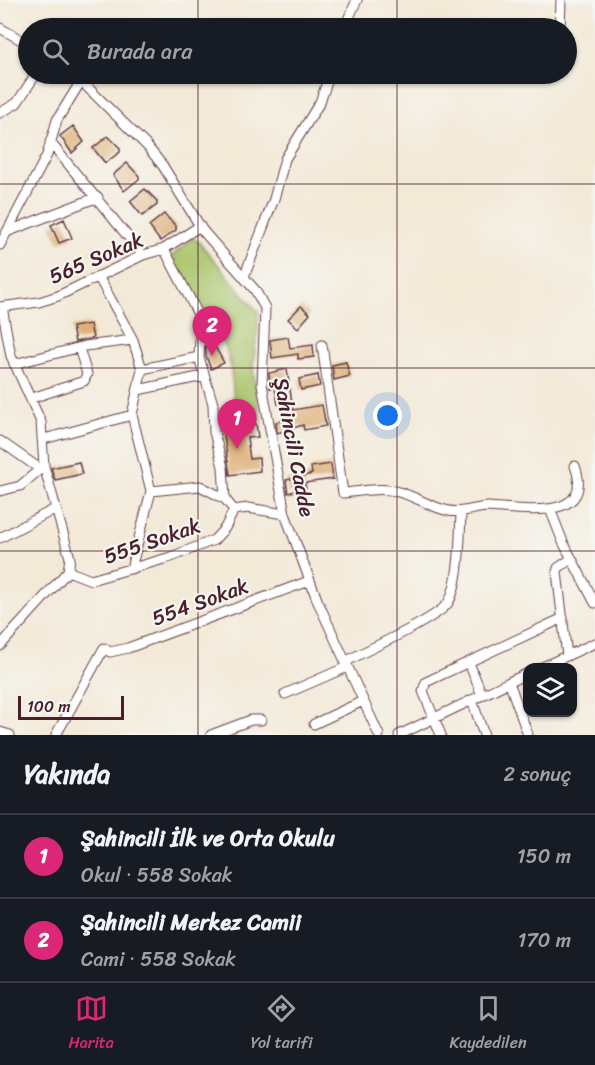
<!DOCTYPE html>
<html lang="tr">
<meta charset="utf-8">
<style>
:root{--surface:#171b24;--page:#20242c;--text:#f1f3f6;--muted:#9ea1a6;--line:#363941;--accent:#db2777}
body{margin:0;font-family:Sriracha,sans-serif;background:var(--page);color:var(--text)}
.controls{position:absolute;right:18px;bottom:18px;display:grid;overflow:hidden;border-radius:12px;box-shadow:0 2px 4px #0004}
.controls button{width:54px;height:54px;display:grid;place-items:center;padding:0;border:0;border-bottom:2px solid var(--line);background:var(--surface);color:var(--text);font:30px sans-serif}
.scale{position:absolute;left:18px;bottom:15px;width:106px;box-sizing:border-box;padding-left:6px;border:3px solid #4a1f2b;border-top:0;font-size:16px;line-height:21px;white-space:nowrap;color:#4a1f2b;-webkit-text-stroke:4px #f6f6f2;paint-order:stroke}
.you{position:absolute;left:388px;top:416px;width:21px;height:21px;margin:-15px;border:4px solid #fff;border-radius:50%;background:#1a73e8;box-shadow:0 0 0 9px #1a73e833}
.badge{display:grid;place-items:center;width:39px;height:39px;border-radius:50%;background:var(--accent);color:#fff;font-size:20px;font-weight:700}
.pin{position:absolute;translate:-50% -50px;filter:drop-shadow(0 2px 3px #0008)}
.pin::after{content:'';position:absolute;top:32px;width:21px;height:18px;background:inherit;clip-path:polygon(0 0,100% 0,50% 100%)}
.list{margin:0;padding:0;list-style:none}
h2{display:flex;justify-content:space-between;align-items:center;height:78px;margin:0;padding:0 24px;font-size:26px}
h2 small{font-size:20px;font-weight:400;color:var(--muted)}
.list li{display:grid;grid-template-columns:39px 1fr auto;gap:18px;align-items:center;box-sizing:border-box;height:84px;padding:0 24px;border-top:2px solid var(--line)}
.list b{display:block;font-size:22px;white-space:nowrap}
.list p{margin:0;font-size:20px;white-space:nowrap;color:var(--muted)}
.list em{font-size:20px;font-style:normal;color:var(--muted)}
.icon{flex:none;width:33px;height:33px;fill:none;stroke:currentColor;stroke-width:2;stroke-linecap:round;stroke-linejoin:round}
.map{position:relative;flex:none;width:595px;height:735px;overflow:hidden}
.search{position:absolute;background:var(--surface);box-shadow:0 2px 4px #0004;left:18px;right:18px;top:18px;height:66px;display:flex;align-items:center;gap:15px;box-sizing:border-box;padding:0 21px;border-radius:33px;color:var(--muted);font-size:22px}
.sheet{height:246px;background:var(--surface)}
nav{display:flex;justify-content:space-around;align-items:center;box-sizing:border-box;height:84px;border-top:2px solid var(--line);background:var(--surface);font-size:16px;color:var(--muted)}
nav a{display:grid;justify-items:center;gap:3px}
nav .on{color:var(--accent)}
.map>svg:first-child{display:block}
</style>
<div class="map">
<svg width="595" height="735" viewBox="0 0 595 735">
<rect width="100%" height="100%" fill="#f6f6f2"/>
<filter id="ink" filterUnits="userSpaceOnUse"><feTurbulence type="fractalNoise" baseFrequency=".0167" numOctaves="2"/><feDisplacementMap in="SourceGraphic" scale="12" xChannelSelector="R" yChannelSelector="G"/><feConvolveMatrix kernelMatrix="1 2 1 2 8 2 1 2 1" color-interpolation-filters="sRGB"/></filter>
<filter id="wash" filterUnits="userSpaceOnUse"><feTurbulence type="fractalNoise" baseFrequency=".008" numOctaves="4" result="noise"/><feDisplacementMap in="SourceGraphic" scale="24" xChannelSelector="R" yChannelSelector="G"/><feGaussianBlur stdDeviation="1.35" result="paint"/><feColorMatrix in="noise" values="0 0 0 0 0 0 0 0 0 0 0 0 0 0 0 0 0 1.4 0 .05"/><feComposite in="paint" operator="in"/></filter>
<g filter="url(#wash)">
<rect width="100%" height="100%" fill="#f3e9d7"/>
<!-- green -->
<path fill="#aac46a" stroke="#7a724a" stroke-width="1.5" d="M192,238l7,4 60,71 -6,55 7,53 -25,1c-2,-28 -1,-87 -29,-101l-34,-65z"/>
<g id="blocks">
<!-- building -->
<path fill="#ddb078" d="M73,126l11,16 -12,11 -12,-17z
M108,136l12,12v4l-15,11 -12,-15z
M127,163l12,13v3l-15,12 -11,-16z
M145,189l12,12v4l-15,11 -12,-15z
M164,214l12,12v4l-16,11 -11,-15z
M64,219l8,19 -13,5 -8,-18z
M301,306l9,8 -12,14 -10,-9z
M90,324l3,14 -18,4 -3,-15z
M288,337l2,11 23,-3 1,12 -16,2v-5l-26,4 -2,-18z
M213,343l11,20 -13,6 -5,-13v-10z
M346,362l4,14 -16,4 -2,-15z
M287,369l6,41 29,-5 4,21 -22,4 -1,-5 -26,8 -1,-11 9,-2 -3,-16h-4l-3,-17 -5,1 -1,-15z
M318,375l2,11 -19,4 -2,-11z
M256,424l2,13 -11,1 3,21 9,-1 1,13 -30,4 -7,-46z
M79,462l3,12 -27,6 -4,-12z
M331,464l2,15 -29,4 2,5 -18,5 -2,-13 26,-6 -1,-7z"/>
</g>
</g>
<g filter="url(#ink)">
<use href="#blocks" fill-opacity="0" stroke="#633d45" stroke-width="1.5"/>
<g fill="none" stroke-linecap="round" stroke-linejoin="round">
<!-- minor casing -->
<g stroke="#633d45" stroke-width="11">
<path id="minor" d="M0,28l28,16
M344,28l13,-28
M560,28l1,-28
M74,74l73,72 16,20 40,65 52,59 10,18 -3,76 23,130 33,88 61,133
M0,113l17,-10 19,-29
M50,142l93,113
M9,231l89,-34
M0,245l47,-90 10,-35 24,-39
M164,249l37,71 -2,37 14,47 1,28 9,35 2,32
M98,276l35,64 9,29 -10,46 19,76 -20,78
M244,277l30,-78 11,-40 35,-57 10,-28
M0,307l39,-5 19,-6 85,-41 21,-6 36,-23
M322,345l21,148c15,-1 31,-5 46,-3 21,2 39,17 60,21 14,3 26,-4 40,-4 34,2 106,15 86,-41
M14,364l71,-18 48,-6
M142,369l57,-12
M138,390l65,-14
M32,398l52,-17 3,-7 -8,-26
M44,439l88,-24
M0,441l40,28
M0,491l20,-5 24,-20
M151,491l49,-5 25,13 9,11 14,-2 37,6
M550,509l13,33 32,61
M0,538l55,-29
M68,571l23,9 80,-23 43,-17 11,-12 9,-18
M0,646l68,-75 2,-13 -26,-92 -3,-44 -30,-66 -9,-49
M567,656l-10,-84 1,-4 13,-9
M345,662c21,-12 92,-43 103,-59 12,-19 12,-68 13,-91
M469,663l13,32
M540,668l55,-25
M509,682l19,53
M285,694l62,-27
M472,700l12,35
M314,724l49,-23
M0,732l10,3
M56,735l48,-87 6,4 18,-4 181,-67
M211,735l40,-15h10
M399,735l129,-62
M441,735l-18,-44 3,-9 137,-64"/>
</g>
<!-- minor -->
<use href="#minor" stroke="#fff" stroke-width="9"/>
</g>
</g>
<!-- grid -->
<path fill="none" stroke="#4a1f2b" stroke-width="1.5" stroke-opacity="0.55" d="M198,0v28M397,0v28M198,74v661M397,74v661M0,184h595M0,368h595M0,551h595"/>
<g text-anchor="middle" stroke-width="4.5" stroke-linejoin="round" paint-order="stroke">
<!-- street labels -->
<g font-size="21" fill="#4a1f2b" stroke="#f6f6f2">
<text transform="translate(96 258) rotate(-23)" y="7">565 Sokak</text>
<text transform="translate(294 447) rotate(79)" y="7">Şahincili Cadde</text>
<text transform="translate(152 541) rotate(-19)" y="7">555 Sokak</text>
<text transform="translate(200 602) rotate(-20)" y="7">554 Sokak</text>
</g>
</g>
</svg>
<div class="controls">
<button><svg class="icon" aria-label="layers" viewBox="0 0 24 24"><path d="M12 4l9 5-9 5-9-5zM3 14l9 5 9-5"/></svg></button>
</div>
<div class="scale">100 m</div>
<div class="you"></div>
<div class="pin badge" style="left:237px;top:449px">1</div>
<div class="pin badge" style="left:212px;top:356px">2</div>
<div class="search"><svg class="icon" aria-label="search" viewBox="0 0 24 24"><circle cx="10" cy="10" r="6"/><path d="M15 15l6 6"/></svg>Burada ara</div>
</div>
<section class="sheet">
<h2>Yakında<small>2 sonuç</small></h2>
<ul class="list">
<li><span class="badge">1</span><div><b>Şahincili İlk ve Orta Okulu</b><p>Okul · 558 Sokak</p></div><em>150 m</em></li>
<li><span class="badge">2</span><div><b>Şahincili Merkez Camii</b><p>Cami · 558 Sokak</p></div><em>170 m</em></li>
</ul>
</section>
<nav>
<a class="on"><svg class="icon" aria-label="map" viewBox="0 0 24 24"><path d="M3 6l6-2 6 2 6-2v14l-6 2-6-2-6 2zM9 4v14M15 6v14"/></svg>Harita</a>
<a><svg class="icon" aria-label="directions" viewBox="0 0 24 24"><path d="M12 3l9 9-9 9-9-9zM9 14v-3h6M13 9l2 2-2 2"/></svg>Yol tarifi</a>
<a><svg class="icon" aria-label="saved" viewBox="0 0 24 24"><path d="M7 4h10v16l-5-4-5 4z"/></svg>Kaydedilen</a>
</nav>
